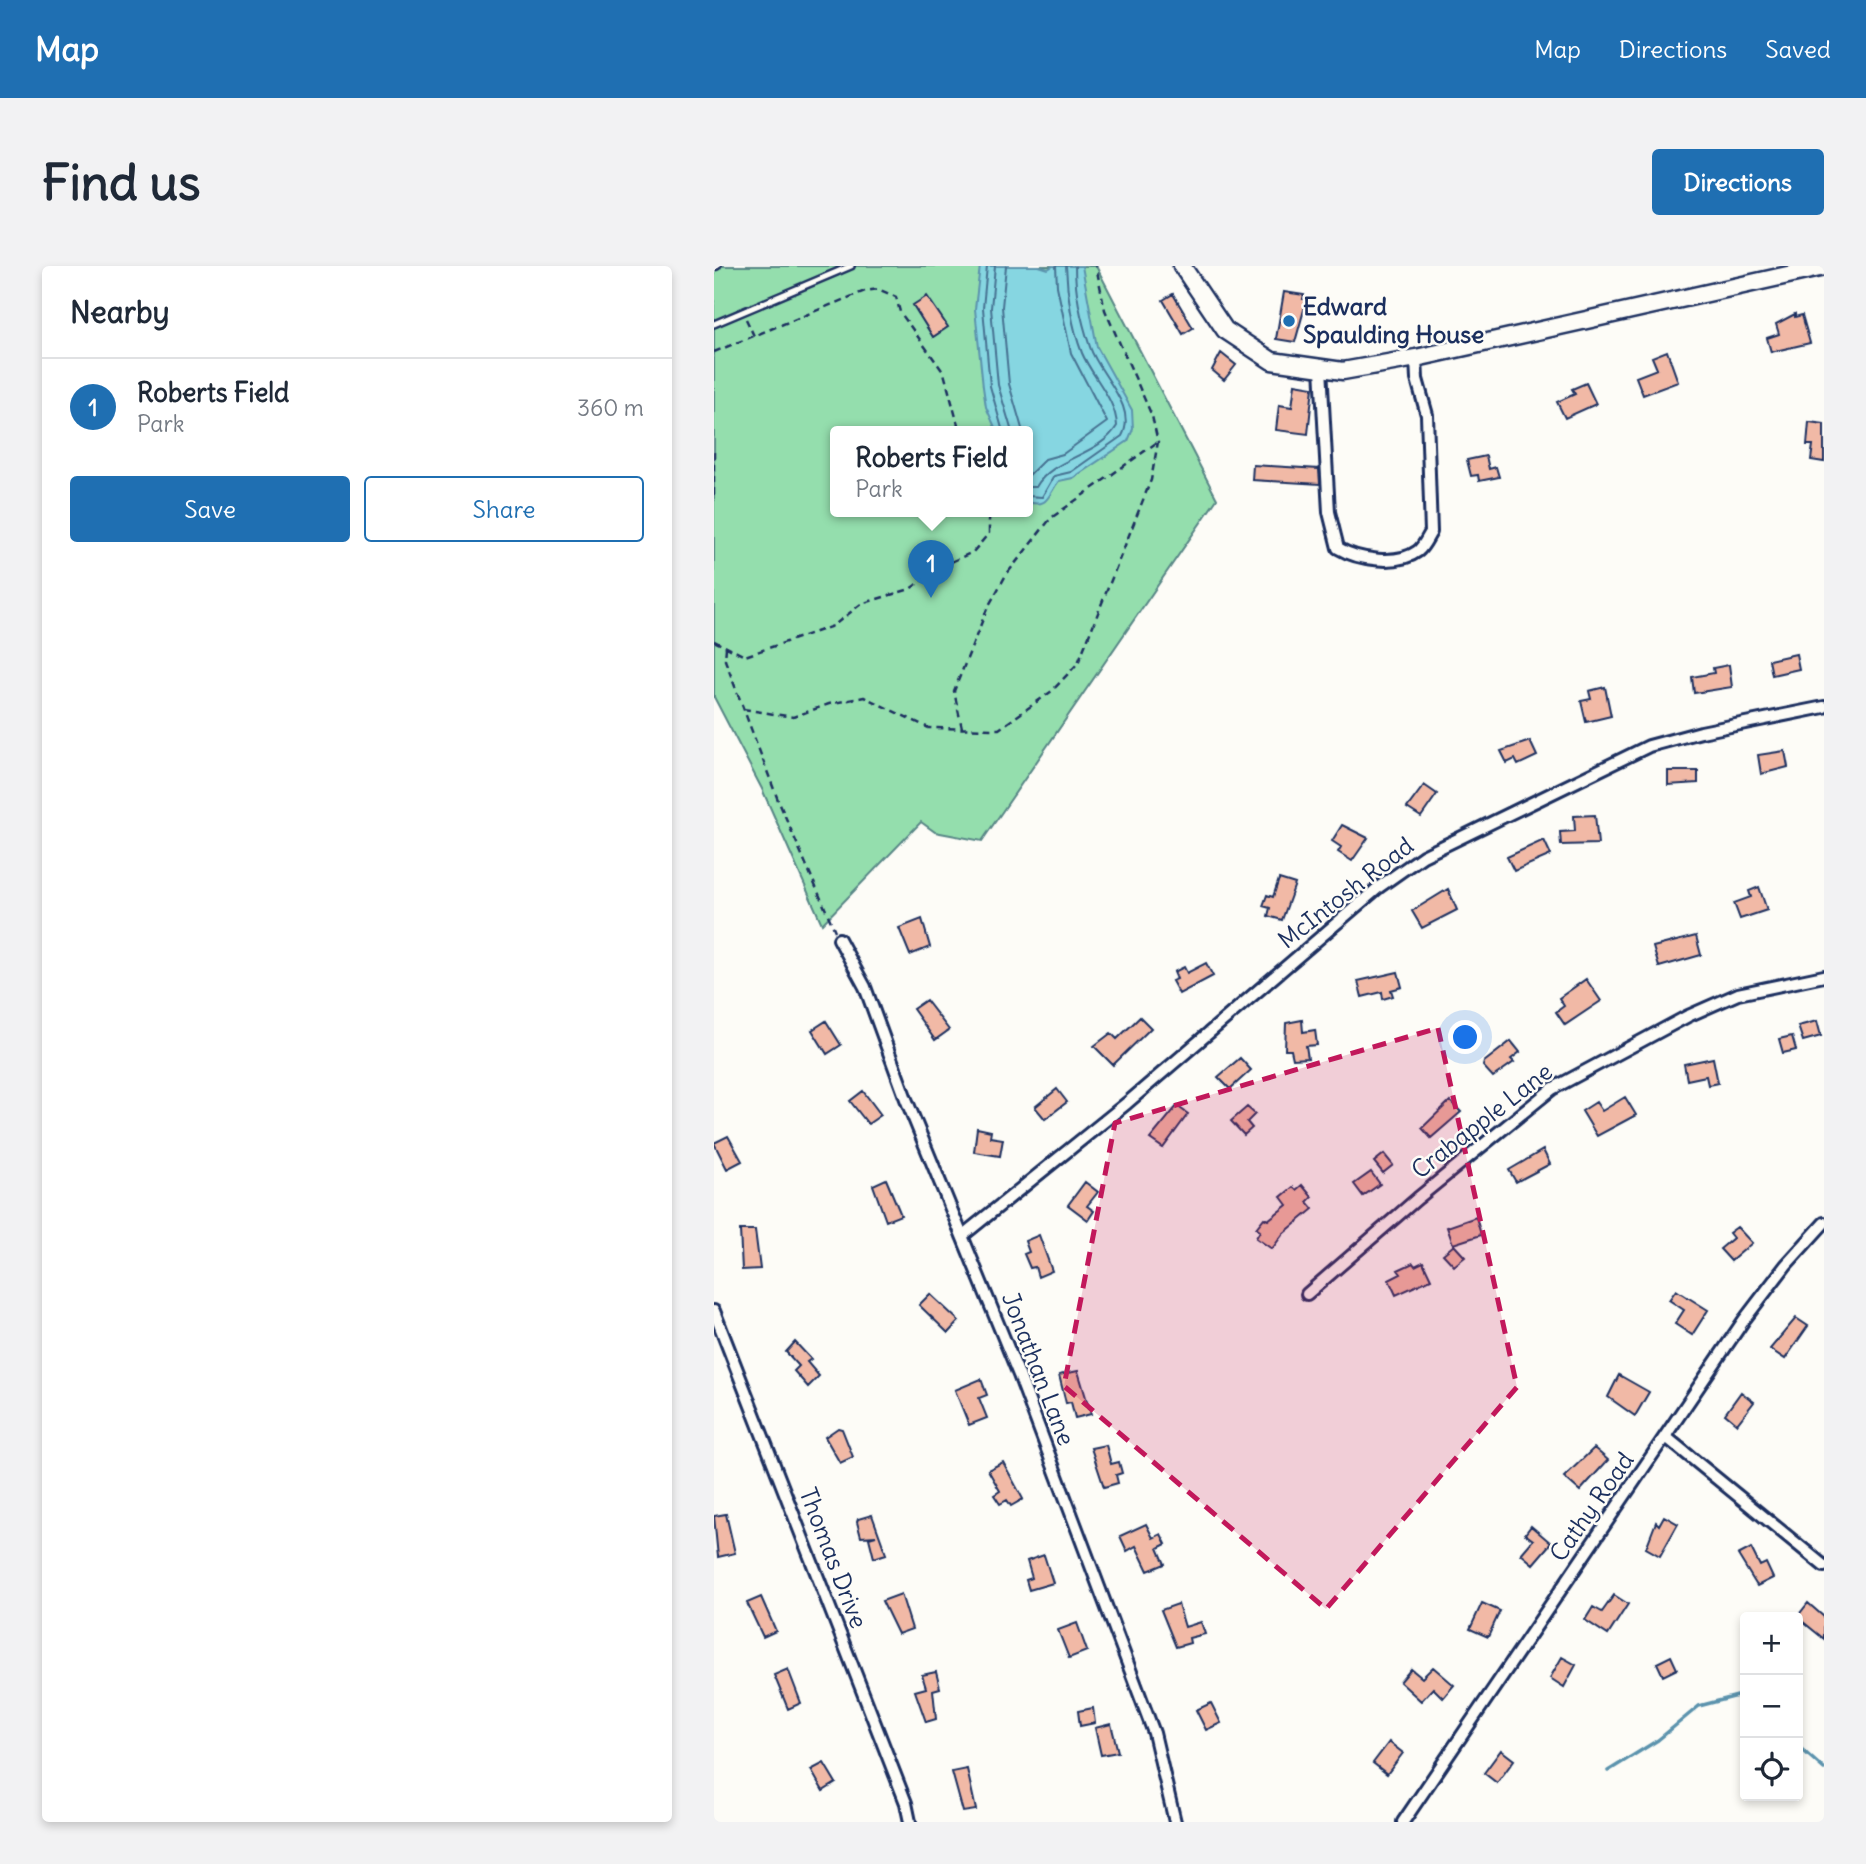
<!DOCTYPE html>
<meta charset="utf-8">
<style>
:root{--surface:#fff;--page:#f2f2f3;--text:#1f2937;--muted:#747a83;--line:#e0e1e3;--accent:#1f6fb2}
body{margin:0;font-family:Delius,sans-serif;background:var(--page);color:var(--text)}
.controls{position:absolute;right:21px;bottom:21px;display:grid;overflow:hidden;border-radius:7px;box-shadow:0 4px 10px #0003}
.controls button{width:63px;height:63px;display:grid;place-items:center;padding:0;border:0;border-bottom:2px solid var(--line);background:var(--surface);color:var(--text);font:35px sans-serif}
.you{position:absolute;left:752px;top:772px;width:24px;height:24px;margin:-18px;border:5px solid #fff;border-radius:50%;background:#1a73e8;box-shadow:0 0 0 10px #1a73e833}
.badge{display:grid;place-items:center;width:46px;height:46px;border-radius:50%;background:var(--accent);color:#fff;font-size:23px;font-weight:700}
.pin{position:absolute;translate:-50% -58px;filter:drop-shadow(0 2px 4px #0008)}
.pin::after{content:'';position:absolute;top:37px;width:24px;height:21px;background:inherit;clip-path:polygon(0 0,100% 0,50% 100%)}
.popup{position:absolute;left:116px;top:160px;width:203px;height:91px;box-sizing:border-box;display:grid;place-content:center;border-radius:7px;background:var(--surface);filter:drop-shadow(0 2px 5px #0005);font-size:23px;white-space:nowrap;color:var(--muted)}
.popup b{font-size:26px;color:var(--text)}
.popup::after{content:'';position:absolute;left:50%;top:100%;margin-left:-14px;border:14px solid transparent;border-top-color:var(--surface)}
.list{margin:0;padding:0;list-style:none}
h2{display:flex;justify-content:space-between;align-items:center;height:91px;margin:0;padding:0 28px;font-size:30px}
h2 small{font-size:23px;font-weight:400;color:var(--muted)}
.list li{display:grid;grid-template-columns:46px 1fr auto;gap:21px;align-items:center;box-sizing:border-box;height:98px;padding:0 28px;border-top:2px solid var(--line)}
.list b{display:block;font-size:26px;white-space:nowrap}
.list p{margin:0;font-size:23px;white-space:nowrap;color:var(--muted)}
.list em{font-size:23px;font-style:normal;color:var(--muted)}
.actions{display:flex;gap:14px;padding:21px 28px}
.actions a{flex:1;padding:16px 0;border:2px solid var(--accent);border-radius:7px;text-align:center;font-size:24px;color:var(--accent)}
.actions .main{background:var(--accent);color:#fff}
.icon{flex:none;width:38px;height:38px;fill:none;stroke:currentColor;stroke-width:2;stroke-linecap:round;stroke-linejoin:round}
.map{position:relative;flex:none;width:1110px;height:1556px;overflow:hidden;border-radius:7px}
header{display:flex;align-items:center;gap:42px;box-sizing:border-box;height:98px;padding:0 35px;background:var(--accent);color:#fff}
header strong{font-size:33px}
nav{display:flex;gap:38px;margin-inline-start:auto;font-size:24px}
.intro{display:flex;align-items:center;justify-content:space-between;box-sizing:border-box;height:168px;padding:0 42px}
h1{margin:0;font-size:49px}
.button{padding:18px 32px;border-radius:7px;background:var(--accent);color:#fff;font-size:24px;font-weight:700}
main{display:flex;gap:42px;padding:0 42px}
aside{flex:1;background:var(--surface);border-radius:7px;box-shadow:0 4px 10px #0003}
.map>svg:first-child{display:block}
</style>
<header>
<strong>Map</strong>
<nav><a>Map</a><a>Directions</a><a>Saved</a></nav>
</header>
<div class="intro"><h1>Find us</h1><a class="button">Directions</a></div>
<main>
<aside>
<h2>Nearby<small></small></h2>
<ul class="list">
<li><span class="badge">1</span><div><b>Roberts Field</b><p>Park</p></div><em>360 m</em></li>
</ul>
<div class="actions"><a class="main">Save</a><a>Share</a></div>
</aside>
<div class="map">
<svg width="1110" height="1556" viewBox="0 0 1110 1556">
<rect width="100%" height="100%" fill="#fdfcf7"/>
<filter id="ink" filterUnits="userSpaceOnUse"><feTurbulence type="fractalNoise" baseFrequency=".0143" numOctaves="2"/><feDisplacementMap in="SourceGraphic" scale="14" xChannelSelector="R" yChannelSelector="G"/><feConvolveMatrix kernelMatrix="1 2 1 2 8 2 1 2 1" color-interpolation-filters="sRGB"/></filter>
<g filter="url(#ink)">
<!-- green -->
<path fill="#94dead" stroke="#588686" stroke-width="2" fill-rule="evenodd" d="M0,0h382l121,233 -235,342 -47,-9 -14,-10 -99,102 -60,-135 -48,-92zM121,166h192v80h-192z"/>
<!-- water -->
<path fill="#86d6e1" stroke="#5b93ad" stroke-width="2" d="M266,0h59l9,3 5,-3h29l15,81 35,63 1,19 -5,12 -55,37 -14,3c-12,15 -10,27 -32,21v-70h-30l-11,-25 -3,-20 -8,-78z"/>
<g fill="none" stroke-linecap="round" stroke-linejoin="round">
<!-- shore -->
<path stroke="#467292" stroke-width="2" d="M273,0l-4,42 7,78 13,46
M281,0l-4,42 7,77 14,47
M292,0l-4,41 7,77 14,48
M313,211l18,-18 18,-5 44,-32 -36,-69 -14,-67 -1,-20
M313,221h9c17,-30 63,-31 81,-61 -1,-27 -25,-49 -35,-73 -10,-25 -15,-60 -16,-87
M313,230l15,1 12,-21 17,-4 51,-36c16,-30 -23,-61 -32,-89 -8,-24 -15,-55 -15,-81"/>
<!-- stream -->
<path stroke="#5b93ad" stroke-width="3.5" d="M1084,1480l26,23
M894,1505l50,-31 41,-34 46,-12"/>
</g>
<!-- building -->
<path fill="#f1b9a6" stroke="#1b2f5e" stroke-width="2" d="M570,26l20,3 -1,4h4l-12,43 -19,-3z
M459,28l20,34 -10,6 -20,-34z
M213,30l21,31 -15,10 -20,-32z
M1081,48v3l7,-2 8,28 -39,9 -4,-14 12,-4 -3,-10z
M953,85l11,31 -35,13 -7,-18 21,-8 -5,-12z
M507,87l15,12 -12,15 -12,-10z
M872,117l10,21 -31,14 -8,-16 18,-8 -3,-5z
M581,118l18,3 -5,47 -32,-4 3,-25 13,2z
M1095,156l15,2v38l-13,-2 2,-15h-6z
M772,190l3,13 7,-2 3,10 -20,4 -1,-6 -7,1 -4,-16z
M539,199l66,4 1,15 -68,-4z
M1082,388l3,15 -27,6 -3,-15z
M1015,399l3,22 -38,6 -2,-16 22,-4 -1,-5z
M891,421l6,29 -25,6 -5,-21 10,-2 -2,-8z
M816,475l7,15 -19,9 -3,-6 -8,4 -6,-12z
M1071,485l3,16 -27,7 -3,-19z
M954,505h30v12l-30,2z
M710,519l13,9 -16,23 -14,-9z
M881,549l3,29 -37,1 -1,-13 15,-1 -1,-15z
M628,559l26,13 -16,23 -14,-9 3,-5 -9,-6z
M830,574l7,15 -37,16 -7,-14z
M565,613l16,5 -13,36 -14,-4 2,-8 -7,-2 4,-11 6,2z
M1045,621l8,23 -27,9 -6,-16 17,-6 -2,-6z
M734,623l9,21 -35,18 -10,-17z
M208,653l8,28 -20,8 -11,-27z
M982,670l5,19 -42,12 -6,-20z
M492,697l7,13 -34,18 -7,-13 5,-2 -3,-7 10,-5 3,6z
M684,706l4,15 -11,3 2,6 -10,3 -1,-7 -20,5 -4,-16z
M872,713l15,22 -36,24 -9,-13 8,-6 -5,-8z
M212,734l23,30 -14,10 -22,-31z
M426,751l11,11 -38,37 -19,-19 17,-13 6,6z
M588,754l1,12 12,-2 2,15 -11,1 2,12 -15,1 -2,-9h-6l1,-27z
M112,755l15,24 -14,9 -15,-24z
M1103,755l4,15 -18,5 -5,-15z
M1078,770l4,14 -13,3 -4,-14z
M797,775l9,11 -9,7 3,3 -21,15 -10,-11 1,-4z
M526,792l11,12 -21,19 -12,-12z
M999,792l5,25 -10,2 -2,-9 -19,4 -3,-16z
M343,823l10,13 -22,17 -10,-12z
M149,825l18,24 -13,9 -18,-23z
M911,831l11,18 -39,21 -15,-25 14,-9 6,9z
M736,835l11,11 -30,26 -9,-10z
M463,840l11,8 -25,34 -13,-9z
M533,841l8,7 -8,8 5,6 -8,7 -13,-14z
M263,862l14,3 -1,6 13,2 -3,17 -26,-4z
M14,870l14,25 -15,8 -13,-26z
M829,884l7,14 -34,18 -7,-12z
M670,888l9,11 -10,8 -9,-11z
M657,906l9,12 -17,12 -9,-12z
M172,913l15,36 -15,6 -13,-36z
M371,916l13,10 -11,14 7,5 -6,9 -20,-15z
M588,919l10,12 -5,5 6,7 -30,25 -11,15 -16,-11 4,-7 -4,-3 8,-10 4,2 19,-15 -6,-8 12,-10 3,3z
M762,951l5,18 -28,9 -6,-17z
M1023,961l15,16 -21,18 -11,-12 13,-11 -4,-5z
M26,964h15l5,39 -18,1z
M325,969l13,36 -14,6 -3,-10 -5,1 -6,-14 5,-2 -4,-11z
M740,979l11,12 -11,9 -11,-12z
M709,996l8,17 -35,16 -7,-15 12,-6 -3,-4 15,-7 2,3z
M962,1024l32,20 -16,25 -17,-11 9,-14 -15,-10z
M216,1028l29,27 -11,12 -29,-28z
M1082,1052l12,8 -23,33 -15,-10z
M81,1076l16,17 -4,3 12,14 -11,11 -14,-16 5,-5 -13,-14z
M364,1105l13,43 -16,4 -4,-16 -5,1 -7,-28z
M905,1109l30,17 -14,24 -27,-19z
M267,1113l6,16 -8,3 8,20 -18,7 -14,-35z
M1027,1126l13,10 -17,22 -12,-10z
M124,1162l4,1 11,28 -13,6 -15,-26z
M392,1179l5,19 8,-2 3,11 -6,2 2,8 -14,4 -13,-39z
M880,1182l14,12 -28,31 -16,-14z
M289,1196l20,37 -12,7 -4,-6 -7,4 -6,-9 6,-4 -12,-21z
M12,1248l9,39 -17,4 -4,-41z
M158,1249l14,39 -12,4 -5,-20 7,-2 -15,1 -4,-15 1,-3z
M950,1250l14,8 -18,32 -14,-8 10,-26 3,3z
M432,1258l7,14 8,-4 5,10 -8,4 7,16 -17,7 -12,-25 -9,5 -7,-15z
M817,1260l20,17 -18,21 -12,-10 12,-14 -8,-6z
M1037,1282l9,18 6,-3 7,15 -16,8 -19,-31z
M330,1289l9,28 -24,7 -3,-10 6,-2 -5,-17z
M187,1328l11,35 -14,5 -16,-33z
M900,1329l14,9 -20,31 -23,-15 8,-13 9,5z
M47,1331l15,34 -13,6 -16,-34z
M768,1337l18,8 -12,26 -18,-8z
M1094,1337l16,14v22l-27,-22z
M464,1338l7,23 16,-5 4,12 -16,4 1,5 -14,4 -15,-37z
M363,1357l10,28 -18,7 -11,-28z
M957,1390l6,13 -14,7 -6,-13z
M848,1391l14,8 -12,22 -14,-9z
M719,1401l21,18 -11,13 -10,-10 -12,13 -21,-19 11,-13 11,9z
M74,1403l13,34 -13,6 -14,-34z
M222,1406l4,16 -7,2 3,29 -10,3 -11,-31 11,-3 -4,-13z
M497,1437l10,20 -15,7 -10,-20z
M379,1442l2,15 -15,3 -2,-15z
M397,1458l7,28 -17,3 -6,-27z
M675,1476l14,11 -16,21 -14,-11z
M787,1484l13,10 -17,23 -13,-10z
M110,1497l12,20 -13,8 -12,-21z
M253,1503l9,41 -13,2 -11,-40z"/>
<g fill="none" stroke-linecap="round" stroke-linejoin="round">
<!-- lane casing -->
<g stroke="#1b2f5e" stroke-width="10">
<path id="lane" d="M0,1l3,-1
M0,58l137,-58"/>
</g>
<!-- street casing -->
<g stroke="#1b2f5e" stroke-width="16">
<path id="street" d="M607,102l8,144 9,36c20,12 60,18 80,3 6,-5 9,-13 13,-19l-4,-117 -10,-36 -1,-21
M125,673l26,48 41,112 113,276 135,358 21,89
M248,970l165,-133 252,-216 44,-31 226,-110 52,-14 123,-25
M593,1028l111,-96 134,-109 136,-73 50,-22 86,-18
M0,1045l192,492 4,19
M952,1171l158,129
M689,1556l341,-502 42,-55 38,-42"/>
</g>
<!-- secondary casing -->
<g stroke="#1b2f5e" stroke-width="21">
<path id="secondary" d="M468,0l43,64 47,31 71,10 73,-13 408,-91"/>
</g>
<!-- path -->
<path stroke="#1b2f5e" stroke-width="2.5" stroke-dasharray="7 5" stroke-linecap="butt" d="M32,53l8,17
M0,86l151,-61 13,-2 18,8 4,15 44,61 16,59
M0,186v49
M0,375l31,15 88,-30 28,-22 49,-15 32,-23 31,-14 16,-19v-21
M12,381l-1,13 53,140 57,131
M29,443l50,8 36,-13 35,-7 65,31 70,1 53,-38 26,-28 73,-183 7,-38 -6,-26 -47,-106 -9,-44
M248,462l-8,-37 33,-82 19,-34 45,-57 105,-75"/>
<!-- lane -->
<use href="#lane" stroke="#fdfcf7" stroke-width="5"/>
<!-- street -->
<use href="#street" stroke="#fdfcf7" stroke-width="10"/>
<!-- secondary -->
<use href="#secondary" stroke="#fdfcf7" stroke-width="16"/>
</g>
</g>
<!-- marked area -->
<path fill="#c2185b" fill-opacity="0.2" stroke="#c2185b" stroke-width="5" stroke-dasharray="14 9" stroke-linejoin="round" d="M724,762l79,359 -191,222 -262,-223 51,-263z"/>
<!-- markers -->
<circle fill="#1f6fb2" stroke="#fdfcf7" stroke-width="2.5" cx="575" cy="55" r="7"/>
<g text-anchor="middle" stroke-width="5" stroke-linejoin="round" paint-order="stroke">
<!-- poi labels -->
<g font-size="24" font-weight="bold" fill="#1b2f5e" stroke="#fdfcf7" text-anchor="start">
<text x="589" y="49">Edward<tspan x="589" dy="28">Spaulding House</tspan></text>
</g>
<!-- street labels -->
<g font-size="24" fill="#1b2f5e" stroke="#fdfcf7">
<text transform="translate(632 627) rotate(-38)" y="8">McIntosh Road</text>
<text transform="translate(768 855) rotate(-38)" y="8">Crabapple Lane</text>
<text transform="translate(324 1103) rotate(69)" y="8">Jonathan Lane</text>
<text transform="translate(878 1241) rotate(-55)" y="8">Cathy Road</text>
<text transform="translate(119 1292) rotate(69)" y="8">Thomas Drive</text>
</g>
</g>
</svg>
<div class="controls">
<button>+</button>
<button>−</button>
<button><svg class="icon" aria-label="locate" viewBox="0 0 24 24"><circle cx="12" cy="12" r="6"/><path d="M12 2v4M12 18v4M2 12h4M18 12h4"/></svg></button>
</div>
<div class="you"></div>
<div class="pin badge" style="left:217px;top:332px">1</div>
<div class="popup"><b>Roberts Field</b>Park</div>
</div>
</main>
